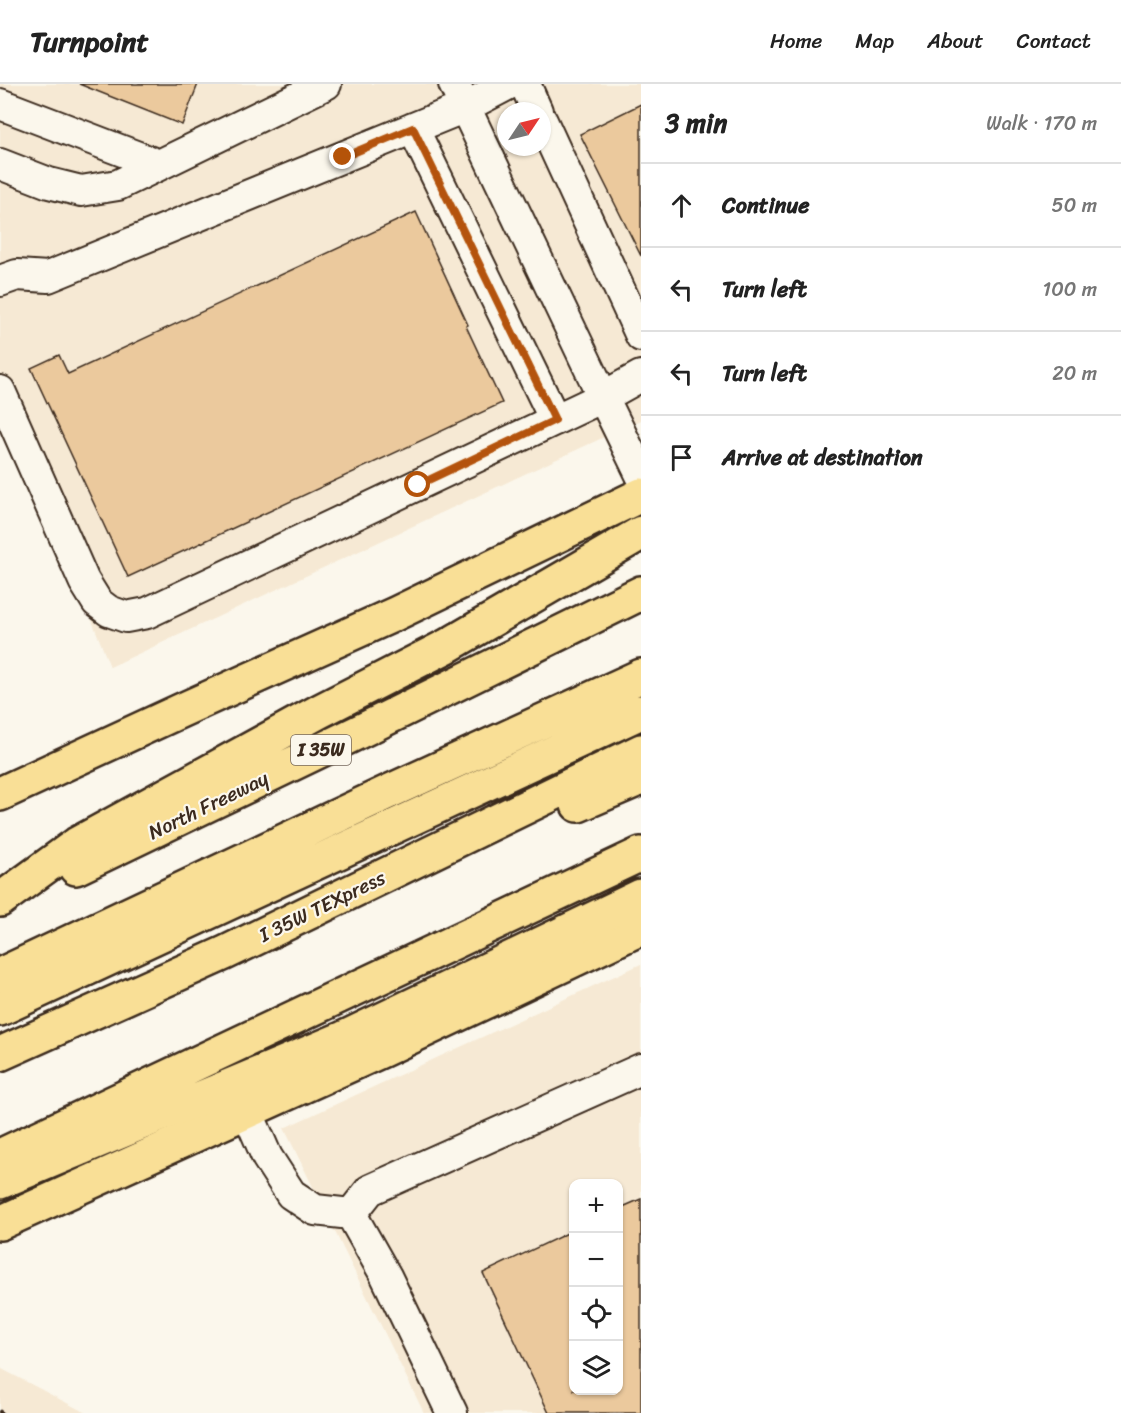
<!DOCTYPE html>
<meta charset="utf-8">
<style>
:root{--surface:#fff;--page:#f2f2f2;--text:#222;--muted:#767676;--line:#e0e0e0}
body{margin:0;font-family:Sriracha,sans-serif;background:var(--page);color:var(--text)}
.controls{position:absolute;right:18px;bottom:18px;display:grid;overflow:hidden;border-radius:12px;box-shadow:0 2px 4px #0004}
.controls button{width:54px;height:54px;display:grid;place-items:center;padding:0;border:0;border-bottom:2px solid var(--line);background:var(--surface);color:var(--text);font:30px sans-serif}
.compass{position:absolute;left:497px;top:18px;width:54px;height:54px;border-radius:50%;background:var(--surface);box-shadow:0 2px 4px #0004;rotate:55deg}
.stop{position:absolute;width:18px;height:18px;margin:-14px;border:4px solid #b45309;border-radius:50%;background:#fff}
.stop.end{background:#b45309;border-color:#fff;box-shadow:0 2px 6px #0008}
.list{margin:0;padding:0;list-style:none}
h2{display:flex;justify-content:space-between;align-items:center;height:78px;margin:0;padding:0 24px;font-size:26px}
h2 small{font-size:20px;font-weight:400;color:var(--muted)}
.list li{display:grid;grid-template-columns:39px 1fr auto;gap:18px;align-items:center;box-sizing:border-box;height:84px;padding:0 24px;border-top:2px solid var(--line)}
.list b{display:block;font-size:22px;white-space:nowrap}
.list em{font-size:20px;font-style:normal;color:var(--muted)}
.icon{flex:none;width:33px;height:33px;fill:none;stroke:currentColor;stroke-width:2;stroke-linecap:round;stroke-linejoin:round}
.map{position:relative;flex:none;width:641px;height:1329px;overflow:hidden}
header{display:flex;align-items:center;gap:36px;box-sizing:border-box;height:84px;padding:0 30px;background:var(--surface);border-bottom:2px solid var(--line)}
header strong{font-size:28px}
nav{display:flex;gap:33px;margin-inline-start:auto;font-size:21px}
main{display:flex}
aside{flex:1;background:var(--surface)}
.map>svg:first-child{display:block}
</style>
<header>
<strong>Turnpoint</strong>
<nav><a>Home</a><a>Map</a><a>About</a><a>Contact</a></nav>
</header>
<main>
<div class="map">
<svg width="641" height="1329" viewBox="0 0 641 1329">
<rect width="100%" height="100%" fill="#fbf7ec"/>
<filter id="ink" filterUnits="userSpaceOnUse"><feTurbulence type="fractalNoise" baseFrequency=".0167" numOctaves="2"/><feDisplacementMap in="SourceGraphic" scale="12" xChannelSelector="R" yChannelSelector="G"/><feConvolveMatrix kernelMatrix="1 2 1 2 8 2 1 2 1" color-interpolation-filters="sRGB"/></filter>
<g filter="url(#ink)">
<!-- built -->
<path fill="#f6e9d4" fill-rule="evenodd" d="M0,0h641v336l-531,247 -110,-283zM506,27h36v36h-36z
M641,880v449h-217l-140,-285zM574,1100h44v206h-44z
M0,1284l86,45h-86z"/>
<!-- building -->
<path fill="#ebc99d" stroke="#3b2a1e" stroke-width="1.5" d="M79,0h119l-16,41z
M641,20v152l-61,-122z
M416,128l52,113 -2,1 36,77 -374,174 -97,-209 28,-13 9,19z
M641,1115v214h-92l-66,-140 91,-43v160h44v-181z"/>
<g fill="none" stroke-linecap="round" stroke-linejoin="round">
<!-- minor casing -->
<g stroke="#3b2a1e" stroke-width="34">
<path id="minor" d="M525,0l12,27
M0,20l159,61
M542,37l99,215
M413,44l142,292
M0,80l49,19 32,8 37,-6 208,-101
M0,197l17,-6 31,2 417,-170 44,-23
M641,292l-38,21 38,78
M0,307l84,190 13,21 12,9 17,6 21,-4 456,-216 -149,-313
M247,1027l20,46 24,37 24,16 36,4
M452,1329l-66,-137 -35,-62 19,-24 271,-121"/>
</g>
<!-- major casing -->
<g stroke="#3b2a1e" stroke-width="38">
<path id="major" d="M0,710l182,-84 213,-96 246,-119
M0,1139l383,-173 258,-122"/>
</g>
<!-- highway casing -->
<g stroke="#3b2a1e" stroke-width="38">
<path id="highway" d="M578,721l63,-27
M76,784l295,-142 270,-133
M0,816l77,-56 243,-133 127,-65 194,-113
M0,891l386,-182 255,-117
M0,925l641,-297
M0,970l225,-101 416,-202
M0,1072l641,-302
M0,1098l344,-144 297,-142"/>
</g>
<!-- minor -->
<use href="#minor" stroke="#fbf7ec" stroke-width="30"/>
<!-- major -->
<use href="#major" stroke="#f9df96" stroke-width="33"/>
<!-- highway -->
<use href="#highway" stroke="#f9df96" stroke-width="33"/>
<!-- rail -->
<path stroke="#3b2a1e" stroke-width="4.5" d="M0,1328l1,1"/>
</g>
</g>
<g fill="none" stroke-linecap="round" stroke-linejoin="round" filter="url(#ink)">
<!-- route -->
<path stroke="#b45309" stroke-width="8" d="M343,73l70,-29 142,292 -137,65"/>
</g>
<g text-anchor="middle" stroke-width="4.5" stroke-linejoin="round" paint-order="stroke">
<!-- shield labels -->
<rect fill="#fbf7ec" stroke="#75685c" stroke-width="1.5" x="291" y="651" width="60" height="30" rx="4.5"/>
<g font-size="18" font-weight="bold" fill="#3b2a1e">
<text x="321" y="672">I 35W</text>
</g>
<!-- street labels -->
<g font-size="20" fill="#3b2a1e" stroke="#fbf7ec">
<text transform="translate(208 721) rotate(-26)" y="7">North Freeway</text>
<text transform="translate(322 822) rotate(-26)" y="7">I 35W TEXpress</text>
</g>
</g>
</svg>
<div class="controls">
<button>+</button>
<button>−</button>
<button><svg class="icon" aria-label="locate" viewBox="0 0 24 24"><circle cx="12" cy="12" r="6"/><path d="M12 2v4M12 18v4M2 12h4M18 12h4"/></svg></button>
<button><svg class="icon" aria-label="layers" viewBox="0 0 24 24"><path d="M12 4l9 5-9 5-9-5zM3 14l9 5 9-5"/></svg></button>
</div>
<svg class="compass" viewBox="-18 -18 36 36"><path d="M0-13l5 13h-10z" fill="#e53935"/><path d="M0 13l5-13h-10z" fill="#767676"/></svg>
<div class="stop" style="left:418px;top:401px"></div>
<div class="stop end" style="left:343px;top:73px"></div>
</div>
<aside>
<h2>3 min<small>Walk · 170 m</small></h2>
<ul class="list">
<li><svg class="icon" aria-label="ahead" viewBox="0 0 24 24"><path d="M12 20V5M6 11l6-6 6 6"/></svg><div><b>Continue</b></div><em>50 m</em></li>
<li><svg class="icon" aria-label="left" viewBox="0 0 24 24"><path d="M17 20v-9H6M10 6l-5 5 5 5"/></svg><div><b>Turn left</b></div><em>100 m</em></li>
<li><svg class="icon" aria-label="left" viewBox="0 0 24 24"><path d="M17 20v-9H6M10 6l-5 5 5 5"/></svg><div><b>Turn left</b></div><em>20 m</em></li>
<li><svg class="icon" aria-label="arrive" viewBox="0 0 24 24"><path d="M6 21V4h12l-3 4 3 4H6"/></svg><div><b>Arrive at destination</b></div></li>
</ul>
</aside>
</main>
